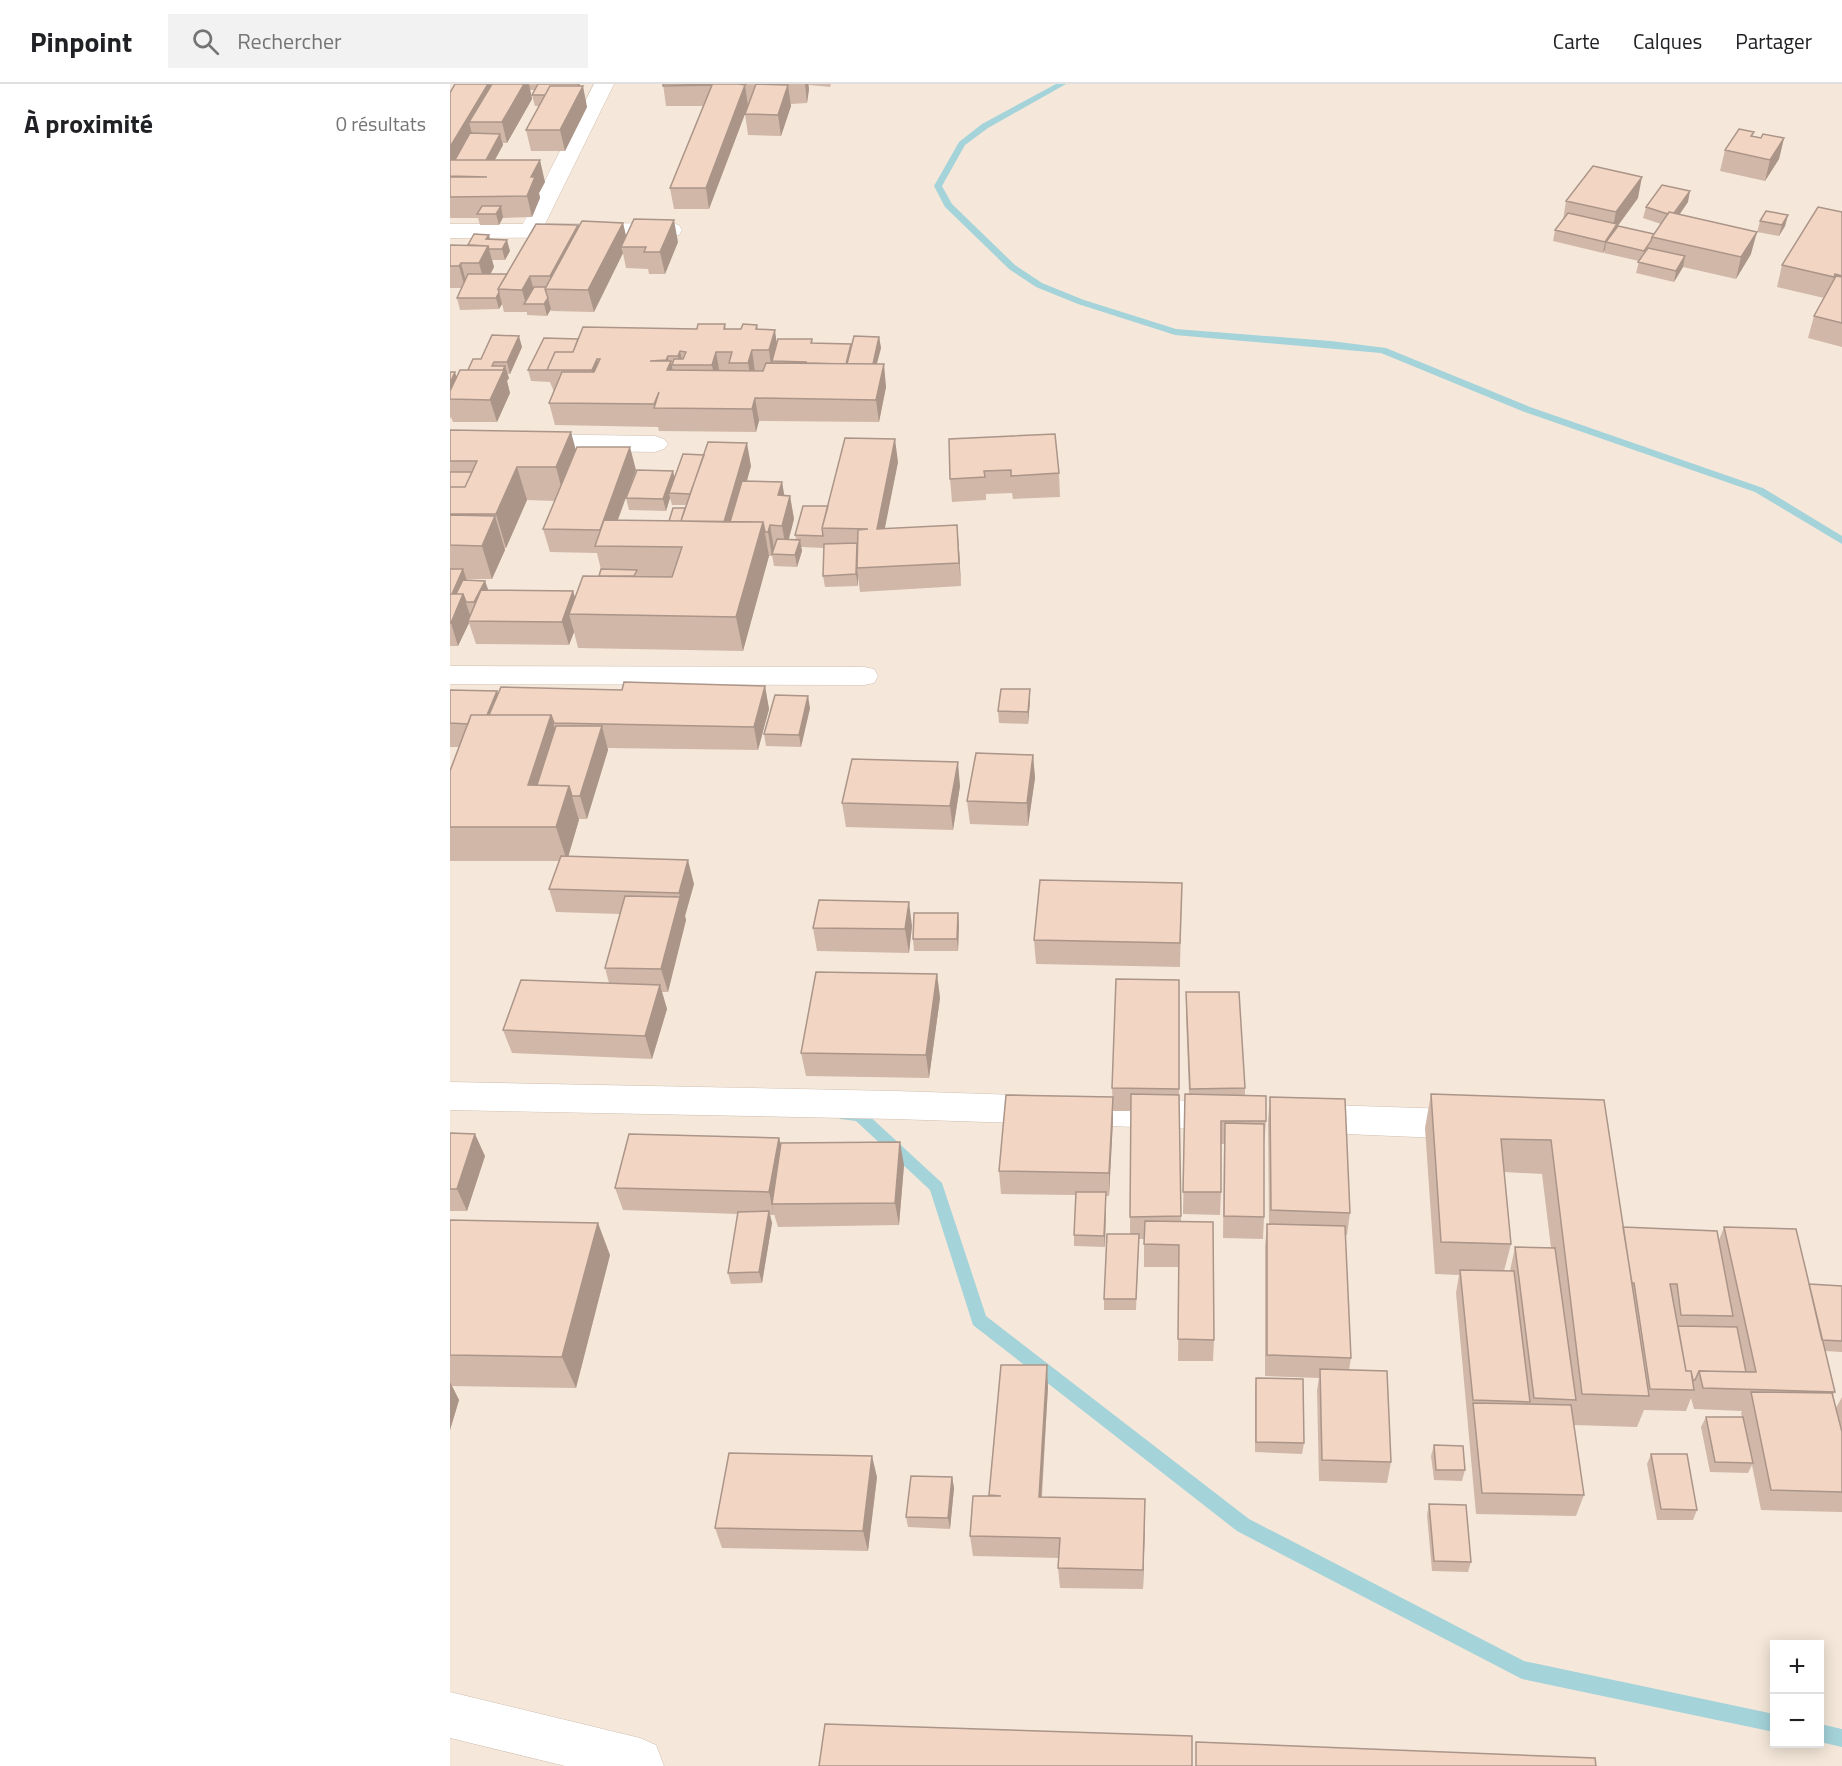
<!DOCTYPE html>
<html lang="fr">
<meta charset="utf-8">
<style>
:root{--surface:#fff;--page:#f2f2f2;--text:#202124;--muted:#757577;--line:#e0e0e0}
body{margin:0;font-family:"Titillium Web",sans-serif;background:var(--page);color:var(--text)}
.controls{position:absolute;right:18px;bottom:18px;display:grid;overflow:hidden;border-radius:0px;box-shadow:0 3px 15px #0003}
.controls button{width:54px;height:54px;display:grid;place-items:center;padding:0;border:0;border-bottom:2px solid var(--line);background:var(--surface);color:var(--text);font:30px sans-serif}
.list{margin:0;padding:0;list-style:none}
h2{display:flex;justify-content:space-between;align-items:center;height:78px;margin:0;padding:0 24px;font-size:26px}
h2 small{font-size:20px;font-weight:400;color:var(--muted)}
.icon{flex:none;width:33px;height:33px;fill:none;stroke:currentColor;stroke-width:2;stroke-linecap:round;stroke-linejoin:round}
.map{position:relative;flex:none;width:1392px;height:1682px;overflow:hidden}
header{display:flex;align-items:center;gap:36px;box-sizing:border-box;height:84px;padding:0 30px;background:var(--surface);border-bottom:2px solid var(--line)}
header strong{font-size:28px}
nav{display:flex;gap:33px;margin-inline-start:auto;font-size:21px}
.search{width:420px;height:54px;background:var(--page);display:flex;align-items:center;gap:15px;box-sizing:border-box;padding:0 21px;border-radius:0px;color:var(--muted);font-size:22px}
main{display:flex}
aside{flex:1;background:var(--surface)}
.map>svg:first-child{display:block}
</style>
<header>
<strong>Pinpoint</strong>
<div class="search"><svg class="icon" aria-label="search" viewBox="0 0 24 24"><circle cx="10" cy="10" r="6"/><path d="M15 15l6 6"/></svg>Rechercher</div>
<nav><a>Carte</a><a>Calques</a><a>Partager</a></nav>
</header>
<main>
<aside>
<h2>À proximité<small>0 résultats</small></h2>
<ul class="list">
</ul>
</aside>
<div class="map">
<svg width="1392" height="1682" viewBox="0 0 1392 1682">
<rect width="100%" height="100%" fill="#fdf6ec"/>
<!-- residential -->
<path fill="#f5e8da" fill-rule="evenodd" d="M0,0h1392v1682h-1392zM1324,1560h46v100h-46z"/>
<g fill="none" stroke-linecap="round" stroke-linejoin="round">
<!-- stream -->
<path fill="#a5d3da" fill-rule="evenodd" d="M606,0h10l-78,44 -23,17 -23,41 10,18 63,61 27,18 42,17 92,29 155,12 55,7 144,59 233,81 79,48v8l-87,-52 -233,-81 -141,-58 -206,-18 -97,-31 -42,-17 -27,-18 -64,-62 -11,-21 25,-44 23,-18z
M395,1025l19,2 78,72 44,133 263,203 275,142 250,53v18l-252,-53 -285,-148 -264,-206 -43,-135 -74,-69 -16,-2 -2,-4 2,-4z
M1370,1640l22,5v18l-22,-5z"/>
<!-- minor casing -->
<g stroke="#d1beb0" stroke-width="1">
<path id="minor" d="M144,0h20l-69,140 126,-1 8,2 3,5 -3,5 -8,2 -221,1v-14h73z
M0,349l205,3 9,3 4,5 -4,5 -9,3 -205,-3z
M0,582l414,1 10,2 4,7 -4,7 -10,2 -414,-1z
M0,998l445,9 333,11 13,4 5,10 -5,10 -13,4 -333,-11 -445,-9z
M1013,1018l13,4c6,11 6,17 0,28l-13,5 -163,-7 -13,-4 -5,-10 5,-10 13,-4 149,5 1,-3z
M0,1608l190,46 16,7 8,21h-99l-115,-28z"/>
</g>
<!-- minor -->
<use href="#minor" fill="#fff" fill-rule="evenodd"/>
</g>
<!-- wall -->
<path fill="#d1b7a8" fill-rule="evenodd" d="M5,0h124l8,23 -22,44h-34l-5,-21 13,-24h-4l-3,-11 3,-5h-5l2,9 -25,44h-4v2l-8,15 50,22 -6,11 1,5 -8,19 -29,1 -4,7h-19l-2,-7h-28v-127z
M213,0h168l-1,3 -21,-2v4l-2,14 -16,1v2l-10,30 -33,-1 -3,-21 -36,95h-35l-4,-21 34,-82h-38z
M1303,52l8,2h23l-5,21 -14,22 -45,-10 5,-21z
M1188,114l-21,29 37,7 7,-10 -18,-6 3,-11 42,-5 -9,12 72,40 -15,25 -53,-12 -9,15 -38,-9 3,-12 -35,-8 1,-3 -2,3 -50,-12 2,-11 8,-10 3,-19z
M1392,128v135l-34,-9 6,-22 10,-18 -47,-11 5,-22z
M1338,131l-3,11 -6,10 -22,-4 3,-11z
M173,139l3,14 52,5 -13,32h-16l-1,-5 -22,-1 -3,-15 -29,59 -43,-1v-2l-4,7 -20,-1v-3h-23l-2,-8 -3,5 -39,1 -3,-12 5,-10h-12v-43h18l22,-6 20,12 -5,9h-13l2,7 -4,7h17l71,-49 1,3z
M275,240l1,5h15l16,-4 1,4 19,14 35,-4 1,4 38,5 28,-11 2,11 -4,16 9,23 -7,35 -120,-1 -3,11 -97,-1 -1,-4 -103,-2 -6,-22 5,-11 -4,-10 -19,-1 -3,-11 50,-31 119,-10z
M72,263l-12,27h-3l2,4 -2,3 3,12 -13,29h-44l-2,-5 -1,2v-47l7,5 11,-7 13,-11z
M0,346l126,19 60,21 -18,50 51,1 16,-13 1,-3h-14l-2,-7 -4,13 -37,-1 -3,-12 49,-20 76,-12 -4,15 35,1 2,14h6l4,23 -5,20h7l-1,-4 33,-29 70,-44 -14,67 75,20 2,37 -101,6 -2,-15v9l-33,1 -2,-11 1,-28 -23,-1 1,4 -5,16 -23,-1 -2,-11v1h-3l-26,95 -165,-3 -4,-16 -5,13 -93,-1 -7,-21 -11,23h-8zM77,416l28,1 -12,28 7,23 47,1 4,17 -2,6 -24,21 -2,-6 -85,-1 -3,-9 -19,-1v-1h26l13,-29v-2h1z
M605,350l4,39 1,24 -47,2 -1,-6 -26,1v6l-34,2 -2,-23z
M315,602l4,23 -11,41 -150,-2v2l-21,69h-8l-11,37 126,28 -9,32 1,4 -18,72h-6l5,17 -15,50 -140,-6 -9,-23 106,-47 -4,-15 15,-54 -64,-2 -7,-23 10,-28h-109v-90l9,-24h-9v-57l47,1 1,3z
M580,617l-2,23 -29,-1 -1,-12z
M360,624l-9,39 -35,-1 -2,-12z
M583,671l2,23 -7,48 -58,-2 -3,-23z
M510,702l-7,44 -107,-3 -4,-24z
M732,799l-2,84 -144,-3 -2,-24z
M508,829l1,12 -1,26h-44l-1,-12z
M462,842l-3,27 -92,-2 -4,-23z
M487,890l3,24 -11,80 -123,-2 -5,-23z
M729,896v119l2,123 33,118 -1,21h-35l1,-94h-35v-28h-5l-3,71h-32v-11l26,-65 1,-123h-18l-1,-23z
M736,908l59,96v7l21,26 -2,23v73l-1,22 -40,-1 1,-94h-3v48l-1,23 -37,-1 2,-120h4l-3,-78z
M981,1010l173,6 19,127 96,13 5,-13 85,57 33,2v66l-17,-1 10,41 -2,3 3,13 6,-11v115l-81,-2 -9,-45 -4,8 -38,-1 -9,-45 5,-10h36l-1,-4 1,-2 -48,-2 -3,-11 -5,13 -42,-1 -7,17 -63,-2 10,70 -8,21 -100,-2 -20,-221 3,-18 -24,-1 -10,-146zM1054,1088l38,2 9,74 -36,-1 -5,24h-6l7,-27z
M820,1013l80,116 -3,22h-2l6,123 -2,12 42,92 -4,21 -68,-2 -2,-91 2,-12 -54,-2v-130l2,-22h2l-1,-104z
M663,1036l-4,76h-3l-1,51 -31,-1v-11l2,-40 -75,-1 -2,-23z
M0,1049l35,23 -18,55h-17z
M329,1054l2,7 123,20 -5,60 -121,2 -4,-13v1h-4l2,8 -10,60 -31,1 -3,-11 10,-59 -115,-4 -8,-22z
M0,1136l160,35 -34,133 -124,-2 7,14 -9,30z
M551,1281l47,22 -6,110 103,22 -2,70 -83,-1 -2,-20 1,-10 -86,-2 -3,-20 20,-40z
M806,1294l48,65 -2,11 -47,-2v-63z
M984,1361l31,25 -3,11 -28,-1 -3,-24z
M1201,1370l46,56 -4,10h-36l-10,-56z
M427,1393l-9,74 -146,-3 -7,-20z
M502,1393l2,11 -4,41 -42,-2 -2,-10z
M979,1420l42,58 -3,10 -36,-1 -5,-56z"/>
<!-- shaded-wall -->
<path fill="#aa9588" d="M38,0h14l-33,38 4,16 -23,38v-29z
M74,0h5l3,15 -25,44 -5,-21z
M129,0l2,6 2,-4 4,21 -22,44 -5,-21z
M355,0h3l1,5 -2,14z
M295,1l3,21 -39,103 -3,-21z
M338,1l3,21 -10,30 -3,-21z
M50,50l3,11 -15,27 -3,-11z
M1334,54l-5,21 -14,22 5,-21z
M90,76l5,22 -6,11 1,5 -8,19 -5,-21 4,-19z
M1192,93l-4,21 -32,44 -1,8 -2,3 2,-11 7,-11 4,-19z
M1240,107l-2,11 -17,25 2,-11z
M51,122l2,11 -4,8 -3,-11z
M1338,131l-3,11 -6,10 3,-11z
M224,136l4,22 -13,32 -5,-22z
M173,139l5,21 -7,3 2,6 -29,59 -6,-22z
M128,141l5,22 -30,41 -3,-12z
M1307,148l-6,22 -15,25 5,-22z
M39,151l3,11 -3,3 5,18 -9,18 -6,-22 7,-24z
M57,156l3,11 -5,9 -3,-11z
M1235,172l-2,11 -9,15 2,-11z
M11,179l6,22 -2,3 -6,-22z
M80,192l6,22 -10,6 -4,-14z
M49,208l3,12 -3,5 -3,-11z
M98,214l3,11 -4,7 -3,-12z
M325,246l3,22 -6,9 1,9 -1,2 -3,-22z
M69,252l3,11 -12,27 -3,-12z
M429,253l2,11 -8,29 -1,-11z
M302,266l3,22 -3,13 -4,-22z
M230,267l3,14h-3l-2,-9z
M266,268l4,23 -4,13 -4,-23z
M218,272l1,9 2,-4 4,23 -8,-14 1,-2 -2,-8z
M147,275l5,23 -5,11 -5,-23z
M434,280l2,23 -7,35 -3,-22z
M55,282l4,12 -2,3 3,12 -13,29 -7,-22z
M5,288l7,23 -12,4v-16z
M305,314l4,23 -3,11 -4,-23z
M121,348l9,33 -15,36 -9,-34z
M445,355l3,23 -18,91 -3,-24z
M297,359l4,23 -19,66 -11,-1z
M180,363l6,23 -28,76h-4l-4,-16z
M67,383l10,33 -21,48 -10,-34z
M223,387l3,11 -7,11 1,5 -4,13 -3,-12z
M332,398l4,23 -8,-10z
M340,412l4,23 -8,30 -4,-23z
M45,432l10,34 -13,29 -10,-33z
M313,438l6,34 -26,95 -7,-34z
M320,441l4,24 -2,7 -4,-24z
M507,441l2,24 2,37 -2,-23z
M350,456l2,11 -5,16 -2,-12z
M407,459v25l1,9v9l-2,-12z
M13,485l4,12 -9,21 -8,-3z
M35,497l4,11 -11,22 -4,-12z
M123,507l7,23h-11l5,18 -5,13 -7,-23z
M13,510l8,24 -3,3 1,2 -11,23 -7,-23z
M315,602l4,23 -11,41 -4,-23z
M580,605v12l-2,23v-12z
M47,607l8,23 -22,10z
M358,612l2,12 -9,39 -2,-12z
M101,631l10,35 -15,45 -18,-10z
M152,642l6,24 -21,69 -7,-23z
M583,671l2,23 -7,48 -1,-23z
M508,678l2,24 -7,44 -3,-24z
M119,702l10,34 -12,41 -11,-34z
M238,776l6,24 -9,32 1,4 -18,72 -7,-23 19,-72 -1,-4z
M459,818l3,24 -3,27 -4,-24z
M508,829l1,12 -1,26 -1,-12z
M487,890l3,24 -11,80 -3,-23z
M210,901l7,24 -15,50 -7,-23z
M663,1013v23l-4,76v-23z
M25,1050l10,22 -18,55 -10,-22z
M329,1054l6,22 -13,44 2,11 -5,-23z
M450,1058l4,23 -5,60 -4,-22z
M656,1108v12l-1,43 -1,-11z
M319,1127l3,12 -10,60 -3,-11z
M148,1139l12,32 -34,133 -14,-31z
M597,1281l1,22 -8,130 -1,-20z
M0,1298l9,18 -9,30z
M422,1372l5,21 -9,74 -5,-20z
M502,1393l2,11 -4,41 -2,-11z
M695,1415v20l-2,70v-19z"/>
<!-- building -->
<path fill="#f3d5c3" stroke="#aa9588" stroke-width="1.5" d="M5,0h33l-38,63v-54z
M42,0h32l-22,38h-33z
M88,0h41l-1,2h-28l-5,9h-13z
M213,0h84h-8l6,1 -39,103h-36l42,-103 -49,1z
M306,0l32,1 -10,30 -33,-1z
M100,2h33l-23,44h-34z
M1289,45l15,3 -3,4 10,2 2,-4 21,4 -14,22 -45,-10z
M20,49l30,1 -14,26h-31z
M0,76h90l-9,17h4l-8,19 -77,1v-20h37l-37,-1z
M1143,82l49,11 -26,35 -50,-11z
M1212,101l28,6 -16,22 -5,-1 -1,2 -22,-7z
M32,122h19l-5,8h-19z
M1368,123l24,5v64l-7,-2 -1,3 -52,-12z
M1316,127l22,4 -6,10 -22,-4z
M1219,128l88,20 -16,25 -89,-20z
M1118,129l49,11 -12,18 -50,-12z
M184,135l40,1 -14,32h-16l2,-5h-25z
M132,137l41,2 -35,67 -43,-1z
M86,140l42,1 -28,51h-20l-8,14 -24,-1z
M1168,142l36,8 -2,3 -1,4 -7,10 -38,-9z
M24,150l15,1 -3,4 21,1 -5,9h-13l-1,-3 -20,-1z
M0,161l38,1 -9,17h-18l-2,3h-9z
M1198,164l37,8 -9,15 -38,-9z
M18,190h39l-9,15 1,3 -3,6h-39z
M1386,192l6,1v46l-28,-7z
M84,203h12l-1,2 3,9 -4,6h-20z
M248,240h27l-1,5h17l2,-5 14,1 -1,4 19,1 -6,20h-17l-4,13h-19l3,-11h-16l-4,13h-40l2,-6h9l3,-7 -6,-1 -2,5h-10l-2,4 -16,1h21l-4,9 96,1 3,-8 118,1 -8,36 -121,-2 -3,11 -98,-1 5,-16 -5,12 -105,-1 13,-31h32l6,-13h-3l-5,11h-45l8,-18h18l10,-25 114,2z
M42,251l27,1 -12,26h-13l-2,4h13l-2,4h-35l5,-11h8z
M404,252l25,1 -6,27h-26z
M94,254l34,1 -5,13h-18l-8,18h-19z
M328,255h34l-1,4 40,1 -5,20 -40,-1v-1l-34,-1z
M10,286h44l-14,30 -40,-1v-8z
M0,288h5l-5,11z
M0,346l121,2 -15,35h-39l-21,47h-46v-27h15l12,-26h-27z
M605,350l4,39 -48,3v-6l-27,1 1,6 -35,2 -1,-40z
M395,354l50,1 -18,90 80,-4 2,38 -102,5 1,-38 10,-1 -46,-1z
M258,358l39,1 -23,79 -43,-1z
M127,363h53l-30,83 -57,-1z
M233,370l21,1 -14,39 -21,-1z
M187,386l36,1 -10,28 -37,-1z
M0,388h22l-7,15h-15z
M292,397l40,1 -4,13 12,1 -8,30 -12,-1 -2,7h-3l-2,-10h-33z
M353,422h25l-6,22 1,8 -28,-1z
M223,424h12l-4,13h-12z
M0,431l45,1 -13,30 -32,-1z
M154,436l159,2 -27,95 -167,-3 14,-38 89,1 10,-30 -87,-1z
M327,455l23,1 -5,15 -23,-1z
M407,459l-1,31 -33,2 1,-32z
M0,485h13l-11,25h-2z
M151,485l36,1 -3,6h-35z
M13,496l22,1 -11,21h-8l-3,-8h-7z
M31,506l92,1 -11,31 -94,-1z
M0,510h13l-12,29h-1z
M174,598l141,4 -11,41 -200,-4 -3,-8h-62l12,-28 121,3z
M551,605h29l-2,23 -30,-1z
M0,606l47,1 -10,24h-16l-3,9 -18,-1z
M325,611l33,1 -9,39 -35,-1z
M21,631h80l-23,70 41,1 -13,41h-106v-56z
M106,642h46l-22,70h-8l-3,-10 -32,-1z
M526,669l57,2 -6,48 -60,-2z
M402,675l106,3 -8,44 -108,-3z
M111,772l127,4 -9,33 -130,-4z
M590,796l142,3 -2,60 -146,-3z
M175,812l55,1 -19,72 -56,-1z
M369,816l90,2 -4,27 -92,-1z
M464,829h44l-1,26h-44z
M366,888l121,2 -11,81 -125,-2z
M666,895l63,1v109l-67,-1z
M71,896l139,5 -15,51 -142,-6z
M736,908h53l6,96 -55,1z
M681,1010l48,1 2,121 -51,1z
M735,1010l81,2v25h-45v71h-38z
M981,1010l173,6 45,296 -67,-2 -31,-254 -50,-1 10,105 -70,-2z
M556,1011l107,2 -4,76 -110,-2z
M820,1013l75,2 5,114 -79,-3z
M775,1039l39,1v93l-40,-1z
M0,1049l25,1 -18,55h-7z
M179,1050l150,4 -10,54 -154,-4z
M450,1058l-5,61 -123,1 9,-61z
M626,1108h30l-2,44 -30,-1z
M319,1127l-10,61 -31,1 10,-61z
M0,1136l148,3 -36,134 -112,-2z
M695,1137l68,1 1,118 -36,-1 1,-94 -35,-1z
M817,1140l78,2 6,132 -84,-3z
M1173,1143l94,4 16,85 -52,-1 -4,-31h-7l16,87h5l3,19 -44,-1 -16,-106h-2z
M1274,1143l72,2 39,163 -132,-4 -4,-17 57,1z
M657,1150h32l-3,65h-32z
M1065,1163l40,1 21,152 -42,-2z
M1010,1186l54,1 16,131 -57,-2z
M1359,1200l33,2v55l-20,-1z
M1228,1242l59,1 9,45 -47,-1 -4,9h-2l-2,-9h-5z
M551,1281h46l-8,132 106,2 -2,71 -85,-2 2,-30 -90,-2 3,-40h28l-12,-1z
M870,1285l67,2 4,91 -69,-2z
M806,1294l47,1 1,64 -48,-1z
M1301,1308l81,1 10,39v60l-71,-2z
M1023,1319l98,2 13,90 -102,-2z
M1256,1333h37l10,46 -38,-1z
M984,1361l29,1 2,24h-29z
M279,1369l143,3 -9,75 -148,-3z
M1201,1370h36l10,56 -36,-1z
M461,1392l41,1 -4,41 -42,-1z
M979,1420l37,1 5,57 -37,-1z
M375,1640l367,12v30h-373z
M746,1658l399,16 1,8h-400z"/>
</svg>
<div class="controls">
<button>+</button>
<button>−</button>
</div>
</div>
</main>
